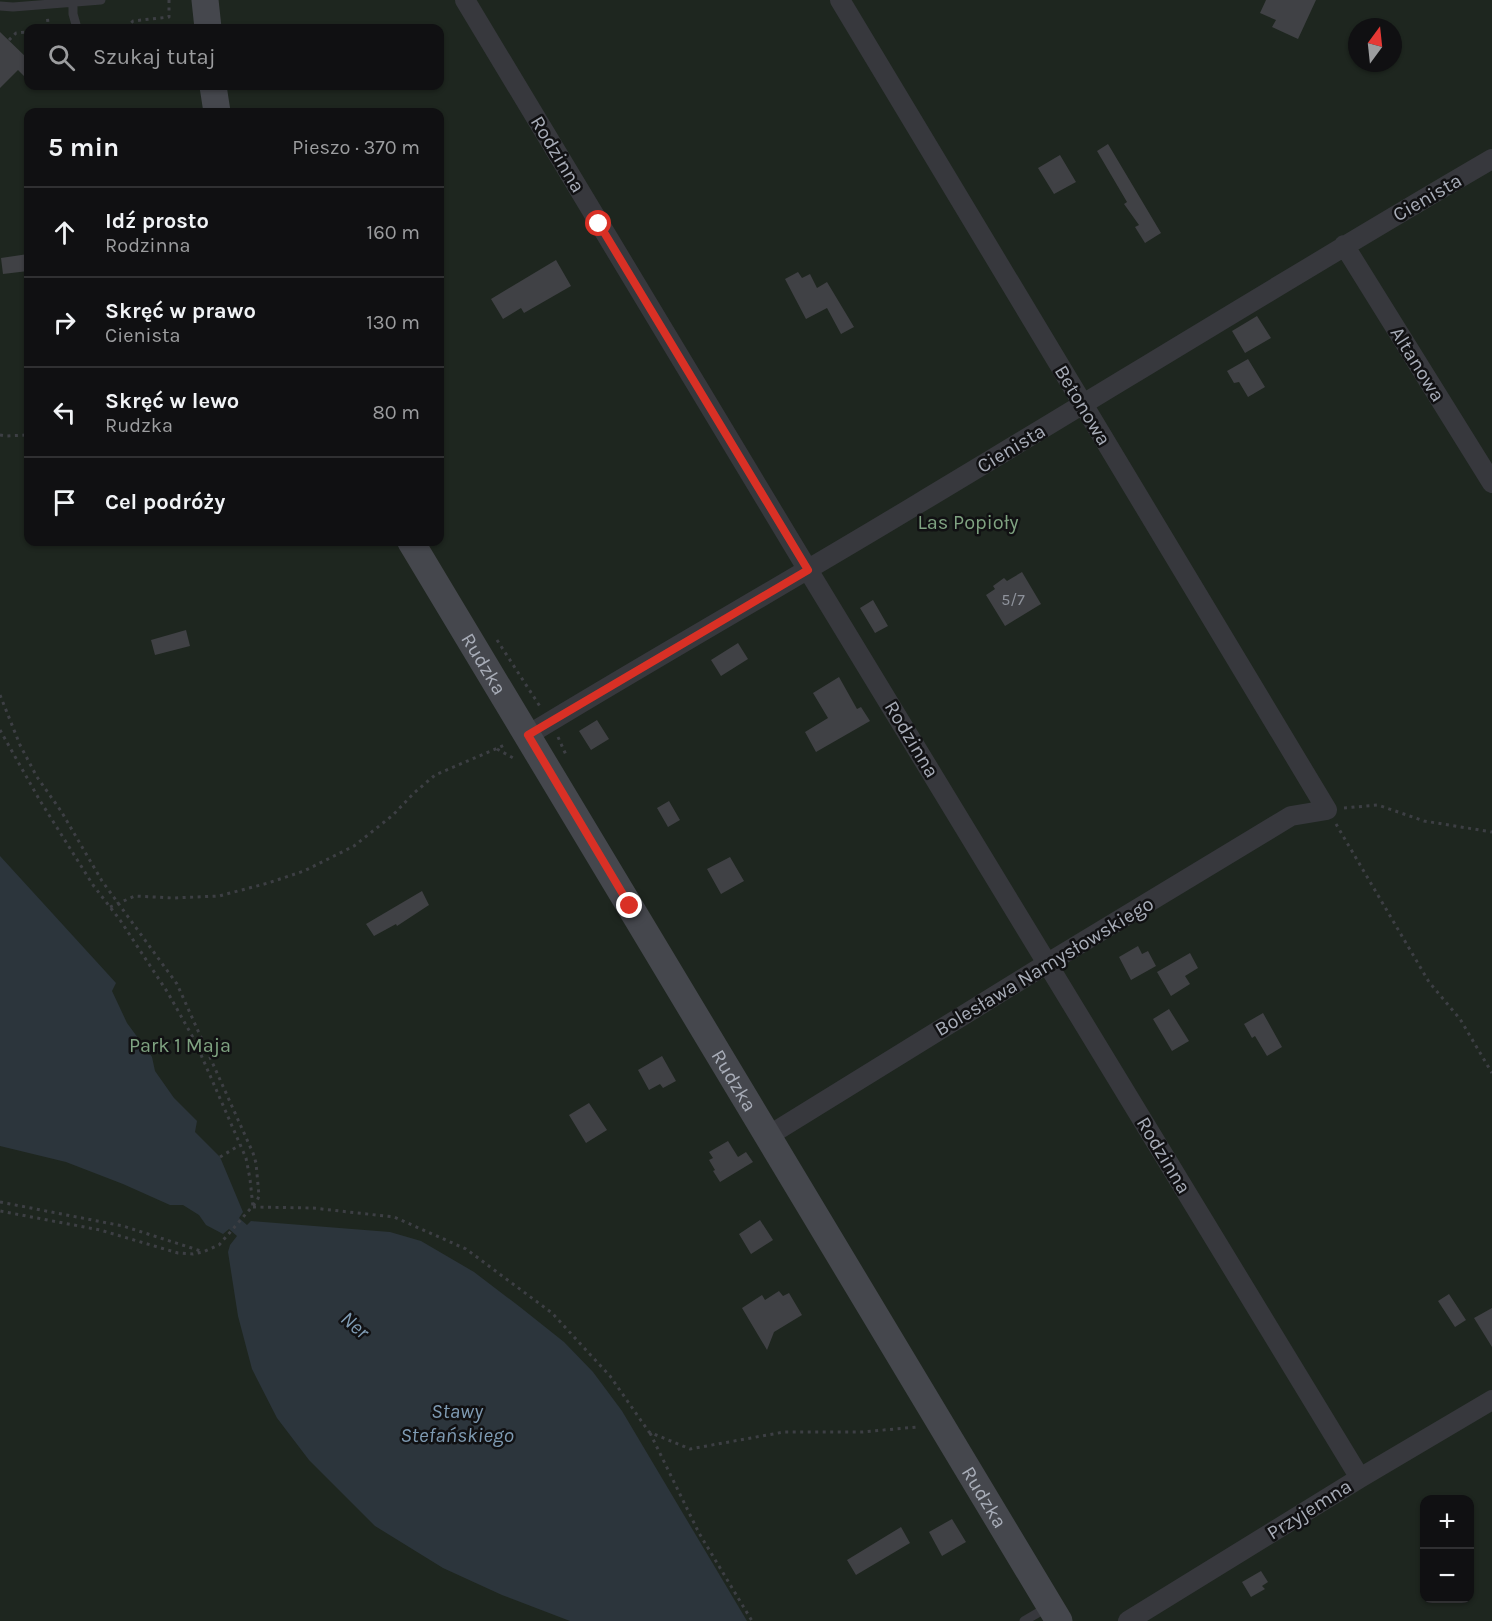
<!DOCTYPE html>
<html lang="pl">
<meta charset="utf-8">
<style>
:root{--surface:#101012;--page:#19191b;--text:#f1f3f6;--muted:#9c9d9f;--line:#303032}
body{margin:0;font-family:Karla,sans-serif;background:var(--page);color:var(--text)}
.controls{position:absolute;right:18px;bottom:18px;display:grid;overflow:hidden;border-radius:12px;box-shadow:0 2px 4px #0004}
.controls button{width:54px;height:54px;display:grid;place-items:center;padding:0;border:0;border-bottom:2px solid var(--line);background:var(--surface);color:var(--text);font:30px sans-serif}
.compass{position:absolute;left:1348px;top:18px;width:54px;height:54px;border-radius:50%;background:var(--surface);box-shadow:0 2px 4px #0004;rotate:15deg}
.stop{position:absolute;width:18px;height:18px;margin:-14px;border:4px solid #d93025;border-radius:50%;background:#fff}
.stop.end{background:#d93025;border-color:#fff;box-shadow:0 2px 6px #0008}
.list{margin:0;padding:0;list-style:none}
h2{display:flex;justify-content:space-between;align-items:center;height:78px;margin:0;padding:0 24px;font-size:26px}
h2 small{font-size:20px;font-weight:400;color:var(--muted)}
.list li{display:grid;grid-template-columns:39px 1fr auto;gap:18px;align-items:center;box-sizing:border-box;height:90px;padding:0 24px;border-top:2px solid var(--line)}
.list b{display:block;font-size:22px;white-space:nowrap}
.list p{margin:0;font-size:20px;white-space:nowrap;color:var(--muted)}
.list em{font-size:20px;font-style:normal;color:var(--muted)}
.icon{flex:none;width:33px;height:33px;fill:none;stroke:currentColor;stroke-width:2;stroke-linecap:round;stroke-linejoin:round}
.map{position:relative;flex:none;width:1492px;height:1621px;overflow:hidden}
.search{position:absolute;background:var(--surface);box-shadow:0 2px 4px #0004;left:24px;top:24px;width:420px;height:66px;display:flex;align-items:center;gap:15px;box-sizing:border-box;padding:0 21px;border-radius:12px;color:var(--muted);font-size:22px}
.panel{position:absolute;background:var(--surface);box-shadow:0 2px 4px #0004;left:24px;top:108px;width:420px;height:438px;border-radius:12px}
.map>svg:first-child{display:block}
</style>
<div class="map">
<svg width="1492" height="1621" viewBox="0 0 1492 1621">
<rect width="100%" height="100%" fill="#161618"/>
<!-- green -->
<path fill="#1e261f" fill-rule="evenodd" d="M0,0h1492v1621h-1492zM1357,27h36v36h-36zM28,28h412v58h-412zM28,112h412v430h-412zM1424,1500h46v98h-46z"/>
<!-- water -->
<path fill="#2c353c" d="M0,856l116,127 -4,8 15,32 25,34 3,14 19,27 23,23 -2,11 25,25 23,55 -4,6 8,7 4,-4 139,11 31,9 53,31 46,35 44,35 29,30 29,39 125,210h-177l-68,-26 -59,-27 -68,-42 -66,-66 -32,-42 -25,-49 -14,-53 -10,-64 2,-7 7,-9 -8,-7 -6,5 -17,-9 -7,-10 -16,-10h-13l-47,-21 -57,-22 -66,-16z"/>
<!-- building -->
<path fill="#404145" d="M1266,0h50l-18,39 -26,-12 4,-7 -16,-7z
M0,32l28,27v21l-10,-10 -18,18z
M1108,144l53,89 -16,10 -10,-16 4,-2 -15,-21 3,-2 -30,-51z
M1060,155l16,27 -22,12 -16,-26z
M28,254v17l-25,3 -2,-16z
M556,260l15,26 -47,27 -3,-5 -18,11 -12,-20z
M798,272l4,6 8,-4 7,14 10,-6 27,45 -13,7 -14,-26 -21,11 -21,-40z
M1257,316l14,22 -26,15 -13,-22z
M1248,359l17,28 -17,10 -9,-15 -5,1 -7,-12z
M1022,572l19,32 -36,22 -19,-31 9,-6 -2,-3 11,-8 3,3z
M873,600l15,26 -13,7 -15,-25z
M186,630l4,16 -35,9 -4,-15z
M738,643l10,16 -27,17 -10,-16z
M839,677l18,32 4,-2 9,14 -54,31 -11,-20 23,-14 -15,-25z
M597,720l12,19 -18,11 -12,-19z
M669,801l11,19 -12,7 -11,-19z
M730,857l14,24 -23,13 -14,-25z
M422,891l7,14 -32,21 -1,-2 -22,12 -8,-12z
M1138,946l4,8 6,-3 8,15 -25,14 -12,-23z
M1190,953l8,15 -13,8 5,8 -19,12 -14,-24z
M1169,1009l20,32 -17,10 -19,-32z
M1263,1013l19,34 -15,9 -12,-20 -3,2 -8,-14z
M662,1056l14,25 -13,7 -3,-4 -11,6 -11,-20z
M589,1103l18,27 -21,13 -17,-28z
M728,1141l10,16 8,-5 7,10 -33,20 -7,-11 2,-1 -6,-10 4,-2 -4,-6z
M760,1220l13,20 -22,14 -12,-20z
M779,1291l4,5 6,-3 13,22 -28,17 -7,18 -25,-42 20,-13 3,5z
M1449,1294l17,26 -11,7 -17,-26z
M1492,1308v39l-18,-29z
M952,1519l14,23 -24,14 -13,-24z
M901,1527l9,16 -54,32 -9,-15z
M1261,1571l7,11 -6,4 3,3 -14,8 -9,-15z"/>
<g fill="none" stroke-linecap="round" stroke-linejoin="round">
<!-- path -->
<path stroke="#3d3f44" stroke-width="3" stroke-dasharray="3 4.5" stroke-linecap="butt" d="M44,28l4,-5 -1,-8
M126,28l7,-7 36,-4v-17
M9,40l7,-7 12,-1
M0,435l6,1 22,-1
M497,640l44,68
M0,695l20,50 17,32 24,34 41,70 75,103 76,169 3,10 3,33 -2,5 -38,44 -16,7 -10,2 -15,-1 -78,-23 -100,-19
M0,730l39,69 54,86 27,35 48,73 27,48 51,117 4,21 3,28
M558,737l8,18
M497,749l18,10
M1344,808l34,-3 46,16 68,11
M1336,824l93,158 31,37 32,54
M110,907l25,-11 38,2 46,-2 49,-13 36,-12 50,-25 39,-31 21,-22 21,-18 72,-31
M220,1157l20,-12
M0,1202l123,24 78,25
M253,1207l60,1 81,9 72,32 86,64 58,63 39,56 41,17 94,-17h78l55,-5
M650,1433l49,100 53,88"/>
<!-- lane -->
<path stroke="#37383d" stroke-width="9" d="M73,3v11l4,14
M0,6l13,1 88,-7
M1024,1621l24,-14"/>
<!-- street -->
<path stroke="#37383d" stroke-width="20" d="M465,0l343,570 552,908
M1344,245l148,238
M528,735c128,-78 259,-152 388,-230 192,-115 382,-233 576,-346
M768,1136l280,-173 243,-147 36,-6 -487,-810
M1128,1621l232,-143 132,-78"/>
<!-- secondary -->
<g stroke="#45474d" stroke-width="27">
<path d="M205,0l3,28"/>
<path d="M213,86l4,26"/>
<path id="s1" d="M411,542l648,1079"/>
</g>
</g>
<g fill="none" stroke-linecap="round" stroke-linejoin="round">
<!-- route -->
<path stroke="#d93025" stroke-width="8" d="M599,224l209,346 -280,165 102,171"/>
</g>
<g text-anchor="middle" stroke-width="5" stroke-linejoin="round" paint-order="stroke">
<!-- number labels -->
<g font-size="16" fill="#8e929b">
<text x="1013" y="605">5/7</text>
</g>
<!-- street labels -->
<g font-size="20" fill="#a8adb8" stroke="#111113">
<text transform="translate(558 154) rotate(59)" y="7">Rodzinna</text>
<text transform="translate(1427 197) rotate(-30)" y="7">Cienista</text>
<text transform="translate(1418 364) rotate(58)" y="7">Altanowa</text>
<text transform="translate(1083 405) rotate(59)" y="7">Betonowa</text>
<text transform="translate(1011 448) rotate(-31)" y="7">Cienista</text>
<text dy="7" stroke="none"><textPath href="#s1" startOffset="142">Rudzka</textPath></text>
<text transform="translate(912 739) rotate(59)" y="7">Rodzinna</text>
<text transform="translate(1044 966) rotate(-31)" y="7">Bolesława Namysłowskiego</text>
<text dy="7" stroke="none"><textPath href="#s1" startOffset="628">Rudzka</textPath></text>
<text transform="translate(1164 1155) rotate(59)" y="7">Rodzinna</text>
<text dy="7" stroke="none"><textPath href="#s1" startOffset="1114">Rudzka</textPath></text>
<text transform="translate(1309 1509) rotate(-32)" y="7">Przyjemna</text>
</g>
<!-- park labels -->
<g font-size="20" fill="#7fa381" stroke="#111113">
<text x="968" y="529">Las Popioły</text>
<text x="180" y="1052">Park 1 Maja</text>
</g>
<!-- water labels -->
<g font-size="21" font-style="italic" fill="#7f9bb3" stroke="#111113">
<text transform="translate(355 1325) rotate(41)" y="7">Ner</text>
<text x="457" y="1418">Stawy<tspan x="457" dy="24">Stefańskiego</tspan></text>
</g>
</g>
</svg>
<div class="controls">
<button>+</button>
<button>−</button>
</div>
<svg class="compass" viewBox="-18 -18 36 36"><path d="M0-13l5 13h-10z" fill="#e53935"/><path d="M0 13l5-13h-10z" fill="#9c9d9f"/></svg>
<div class="stop" style="left:599px;top:224px"></div>
<div class="stop end" style="left:630px;top:906px"></div>
<div class="search"><svg class="icon" aria-label="search" viewBox="0 0 24 24"><circle cx="10" cy="10" r="6"/><path d="M15 15l6 6"/></svg>Szukaj tutaj</div>
<section class="panel">
<h2>5 min<small>Pieszo · 370 m</small></h2>
<ul class="list">
<li><svg class="icon" aria-label="ahead" viewBox="0 0 24 24"><path d="M12 20V5M6 11l6-6 6 6"/></svg><div><b>Idź prosto</b><p>Rodzinna</p></div><em>160 m</em></li>
<li><svg class="icon" aria-label="right" viewBox="0 0 24 24"><path d="M7 20v-9h11M14 6l5 5-5 5"/></svg><div><b>Skręć w prawo</b><p>Cienista</p></div><em>130 m</em></li>
<li><svg class="icon" aria-label="left" viewBox="0 0 24 24"><path d="M17 20v-9H6M10 6l-5 5 5 5"/></svg><div><b>Skręć w lewo</b><p>Rudzka</p></div><em>80 m</em></li>
<li><svg class="icon" aria-label="arrive" viewBox="0 0 24 24"><path d="M6 21V4h12l-3 4 3 4H6"/></svg><div><b>Cel podróży</b></div></li>
</ul>
</section>
</div>
